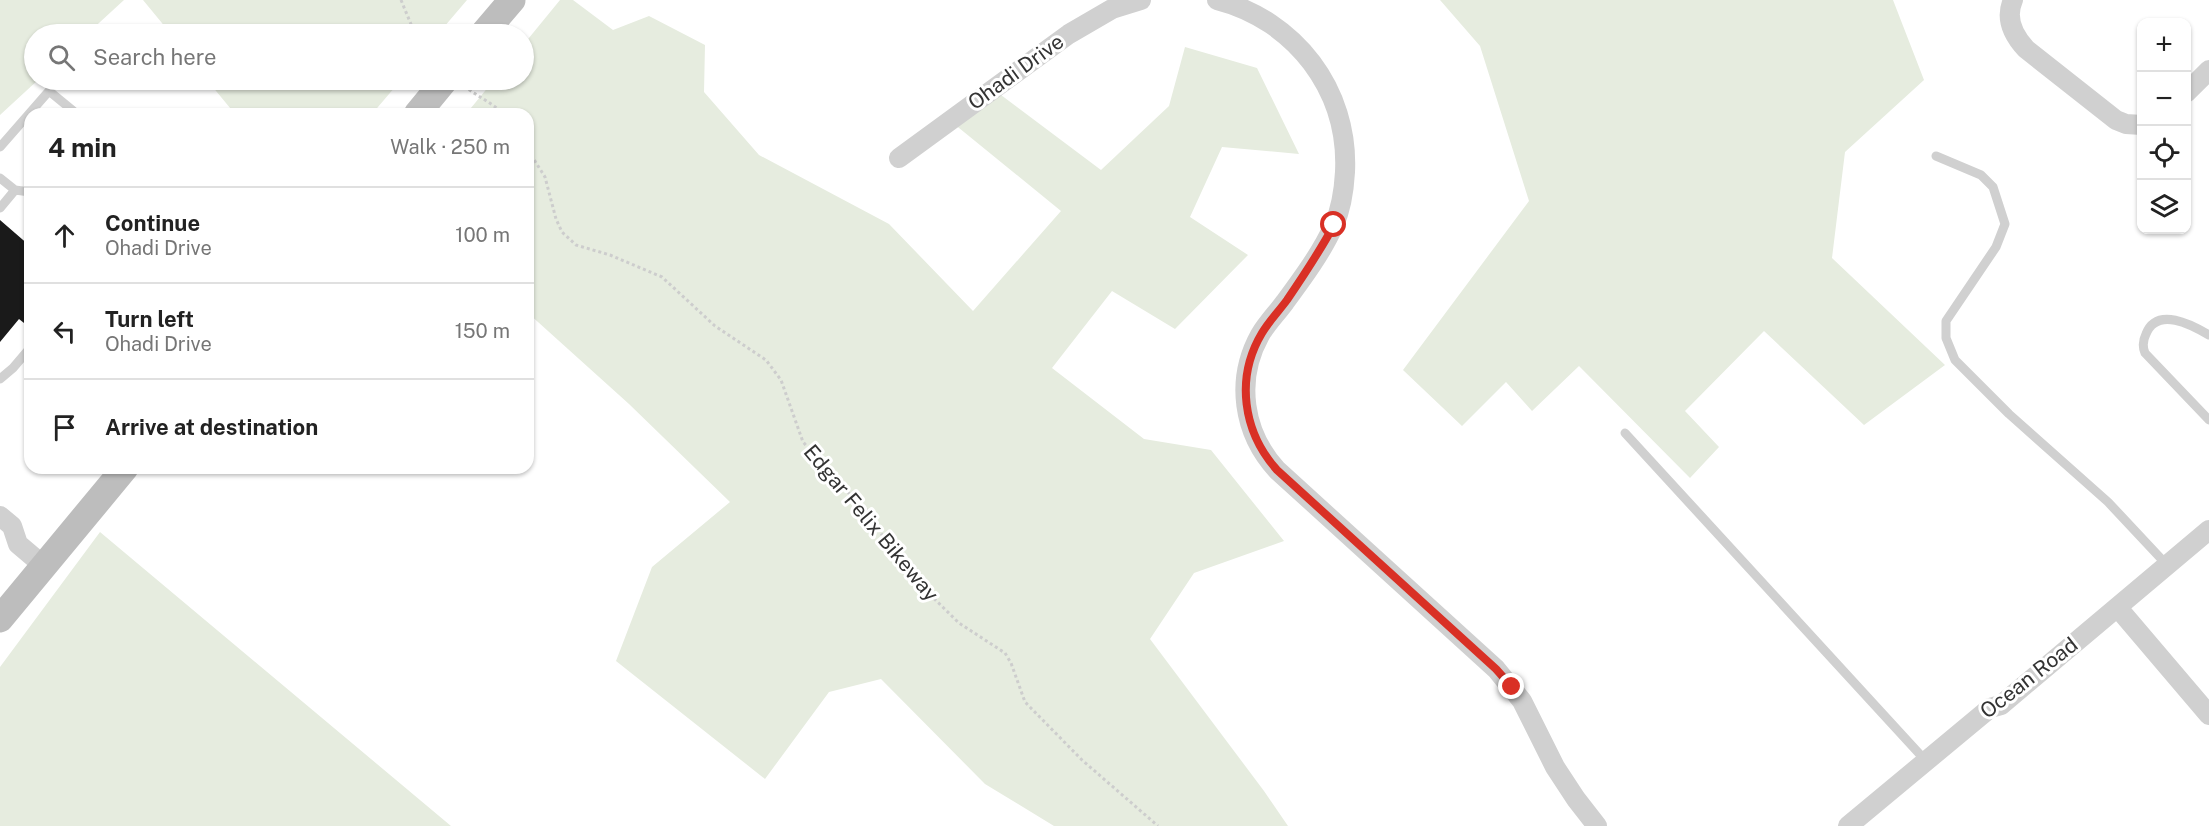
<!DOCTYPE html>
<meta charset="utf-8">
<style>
:root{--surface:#fff;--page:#f6f6f6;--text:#222;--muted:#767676;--line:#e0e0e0}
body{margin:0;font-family:"Public Sans",sans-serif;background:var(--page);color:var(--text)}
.controls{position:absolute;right:18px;top:18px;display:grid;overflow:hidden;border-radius:12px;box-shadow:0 2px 4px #0004}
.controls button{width:54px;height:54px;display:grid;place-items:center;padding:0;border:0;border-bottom:2px solid var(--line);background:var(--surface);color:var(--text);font:30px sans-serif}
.stop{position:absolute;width:18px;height:18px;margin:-14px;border:4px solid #d93025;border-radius:50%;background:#fff}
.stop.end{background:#d93025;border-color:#fff;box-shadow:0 2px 6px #0008}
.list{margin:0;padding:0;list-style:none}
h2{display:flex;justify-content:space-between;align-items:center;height:78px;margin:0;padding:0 24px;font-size:26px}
h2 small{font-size:20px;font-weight:400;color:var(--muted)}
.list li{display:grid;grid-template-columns:39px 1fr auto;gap:18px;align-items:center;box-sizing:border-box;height:96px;padding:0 24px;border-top:2px solid var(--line)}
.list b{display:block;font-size:22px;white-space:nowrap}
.list p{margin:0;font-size:20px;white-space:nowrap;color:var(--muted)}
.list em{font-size:20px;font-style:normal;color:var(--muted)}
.icon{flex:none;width:33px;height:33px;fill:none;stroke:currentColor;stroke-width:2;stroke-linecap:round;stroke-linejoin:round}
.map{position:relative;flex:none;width:2209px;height:826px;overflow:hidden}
.search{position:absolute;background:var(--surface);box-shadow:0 2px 4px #0004;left:24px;top:24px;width:510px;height:66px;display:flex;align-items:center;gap:15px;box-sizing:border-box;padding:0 21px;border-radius:33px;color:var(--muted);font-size:22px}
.panel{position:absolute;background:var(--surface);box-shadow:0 2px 4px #0004;left:24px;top:108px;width:510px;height:366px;border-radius:18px}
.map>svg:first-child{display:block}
</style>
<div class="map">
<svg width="2209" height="826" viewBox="0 0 2209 826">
<rect width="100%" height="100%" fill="#fff"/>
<!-- green -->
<path fill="#e6ecdf" d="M0,0h124l-37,34h-53v46h4l-38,35z
M143,0h324l-29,34h-267z
M560,0h13l40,30 36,-14 56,29 -1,47 55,63 130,69 84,87 88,-100 -113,-92 45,-30 108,81 68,-64 16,-59 72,21 42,86 -77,-7 -32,70 58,38 -73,74 -63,-38 -60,77 92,71 67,11 73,91 -90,32 -44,66 114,152 24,35h-234l-69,-42 -104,-105 -52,13 -64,87 -149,-118 36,-94 78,-65 -101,-98 -101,-91v-199h-62l28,-34h30v-36z
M1440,0h453l31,80 -79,72 -13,106 113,107 -81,60 -100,-94 -79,80 34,36 -29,31 -111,-112 -47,45 -26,-29 -44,44 -59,-56 126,-169 -49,-155z
M207,80h194l-29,34h-137z
M100,532l351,294h-451v-159z"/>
<!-- building -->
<path fill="#1a1a1a" d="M0,220l30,26v70l-6,7 -5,-4 -19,23z"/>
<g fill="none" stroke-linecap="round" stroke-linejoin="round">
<!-- path -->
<path stroke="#cdcdcd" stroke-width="3" stroke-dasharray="3 3" stroke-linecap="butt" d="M401,0l14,34
M464,86c13,10 28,17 40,28
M528,150l17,27 11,42 6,13 14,13 34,10 52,22 53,49 51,34 15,20 22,62 53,59 12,10 20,34 24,32 47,46 46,30 6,10 14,39 57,58 76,66"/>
<!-- service -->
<path stroke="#d0d0d0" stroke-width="9" d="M0,147l49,-56 28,23
M1936,156l45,19 12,12 12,37 -9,23 -50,74v17l9,22 54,54 99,88 59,63
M0,178l15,12 15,2
M0,208l15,-18
M2209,335c-17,-10 -52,-29 -63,-1 -3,6 -4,12 -1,19l64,67
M0,379l13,-11 17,-20
M1625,433l301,328"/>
<!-- minor -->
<path stroke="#d0d0d0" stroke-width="20" d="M1217,0c78,20 132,90 128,172 -1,18 -4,37 -11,53 -12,27 -32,54 -49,77 -8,11 -18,21 -25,33 -25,45 -17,98 17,135l219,199 26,32 33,66 21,32 21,27
M2013,0c-8,18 0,35 13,49l90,71 10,4 16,1
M2186,93l23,-23
M899,158l170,-124 43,-25 29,-9
M0,516l12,10 6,18 26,22
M2118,608l91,107
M1848,826l142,-118 11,-3 208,-175"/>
<!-- secondary -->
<path stroke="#bdbdbd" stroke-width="27" d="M483,34l29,-34
M417,114l28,-34
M0,619l125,-151"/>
</g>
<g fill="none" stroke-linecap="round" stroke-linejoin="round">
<!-- route -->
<path stroke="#d93025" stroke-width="8" d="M1334,225c-14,26 -30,50 -47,75 -8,11 -18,21 -25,33 -27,45 -19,99 15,137l219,199 16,18"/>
</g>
<g text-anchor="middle" stroke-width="6" stroke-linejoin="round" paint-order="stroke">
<!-- street labels -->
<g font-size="21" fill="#333" stroke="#fff">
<text transform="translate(1016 72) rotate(-36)" y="7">Ohadi Drive</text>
<text transform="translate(871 523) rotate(50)" y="7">Edgar Felix Bikeway</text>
<text transform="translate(2029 678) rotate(-38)" y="7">Ocean Road</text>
</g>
</g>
</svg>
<div class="controls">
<button>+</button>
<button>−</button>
<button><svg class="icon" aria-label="locate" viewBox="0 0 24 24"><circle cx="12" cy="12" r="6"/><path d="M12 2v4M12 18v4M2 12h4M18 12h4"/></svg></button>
<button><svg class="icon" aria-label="layers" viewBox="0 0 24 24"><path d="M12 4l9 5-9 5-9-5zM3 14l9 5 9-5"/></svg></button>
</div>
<div class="stop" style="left:1334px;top:225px"></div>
<div class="stop end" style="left:1512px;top:687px"></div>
<div class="search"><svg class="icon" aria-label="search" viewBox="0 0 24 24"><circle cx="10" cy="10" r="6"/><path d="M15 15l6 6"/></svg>Search here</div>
<section class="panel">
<h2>4 min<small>Walk · 250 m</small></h2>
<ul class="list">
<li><svg class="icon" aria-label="ahead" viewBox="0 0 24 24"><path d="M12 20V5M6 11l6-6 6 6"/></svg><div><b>Continue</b><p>Ohadi Drive</p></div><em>100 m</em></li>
<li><svg class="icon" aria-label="left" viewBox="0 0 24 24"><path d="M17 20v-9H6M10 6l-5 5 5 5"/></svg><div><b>Turn left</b><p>Ohadi Drive</p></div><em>150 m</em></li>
<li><svg class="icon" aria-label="arrive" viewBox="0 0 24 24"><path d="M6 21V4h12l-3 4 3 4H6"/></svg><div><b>Arrive at destination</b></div></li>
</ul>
</section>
</div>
